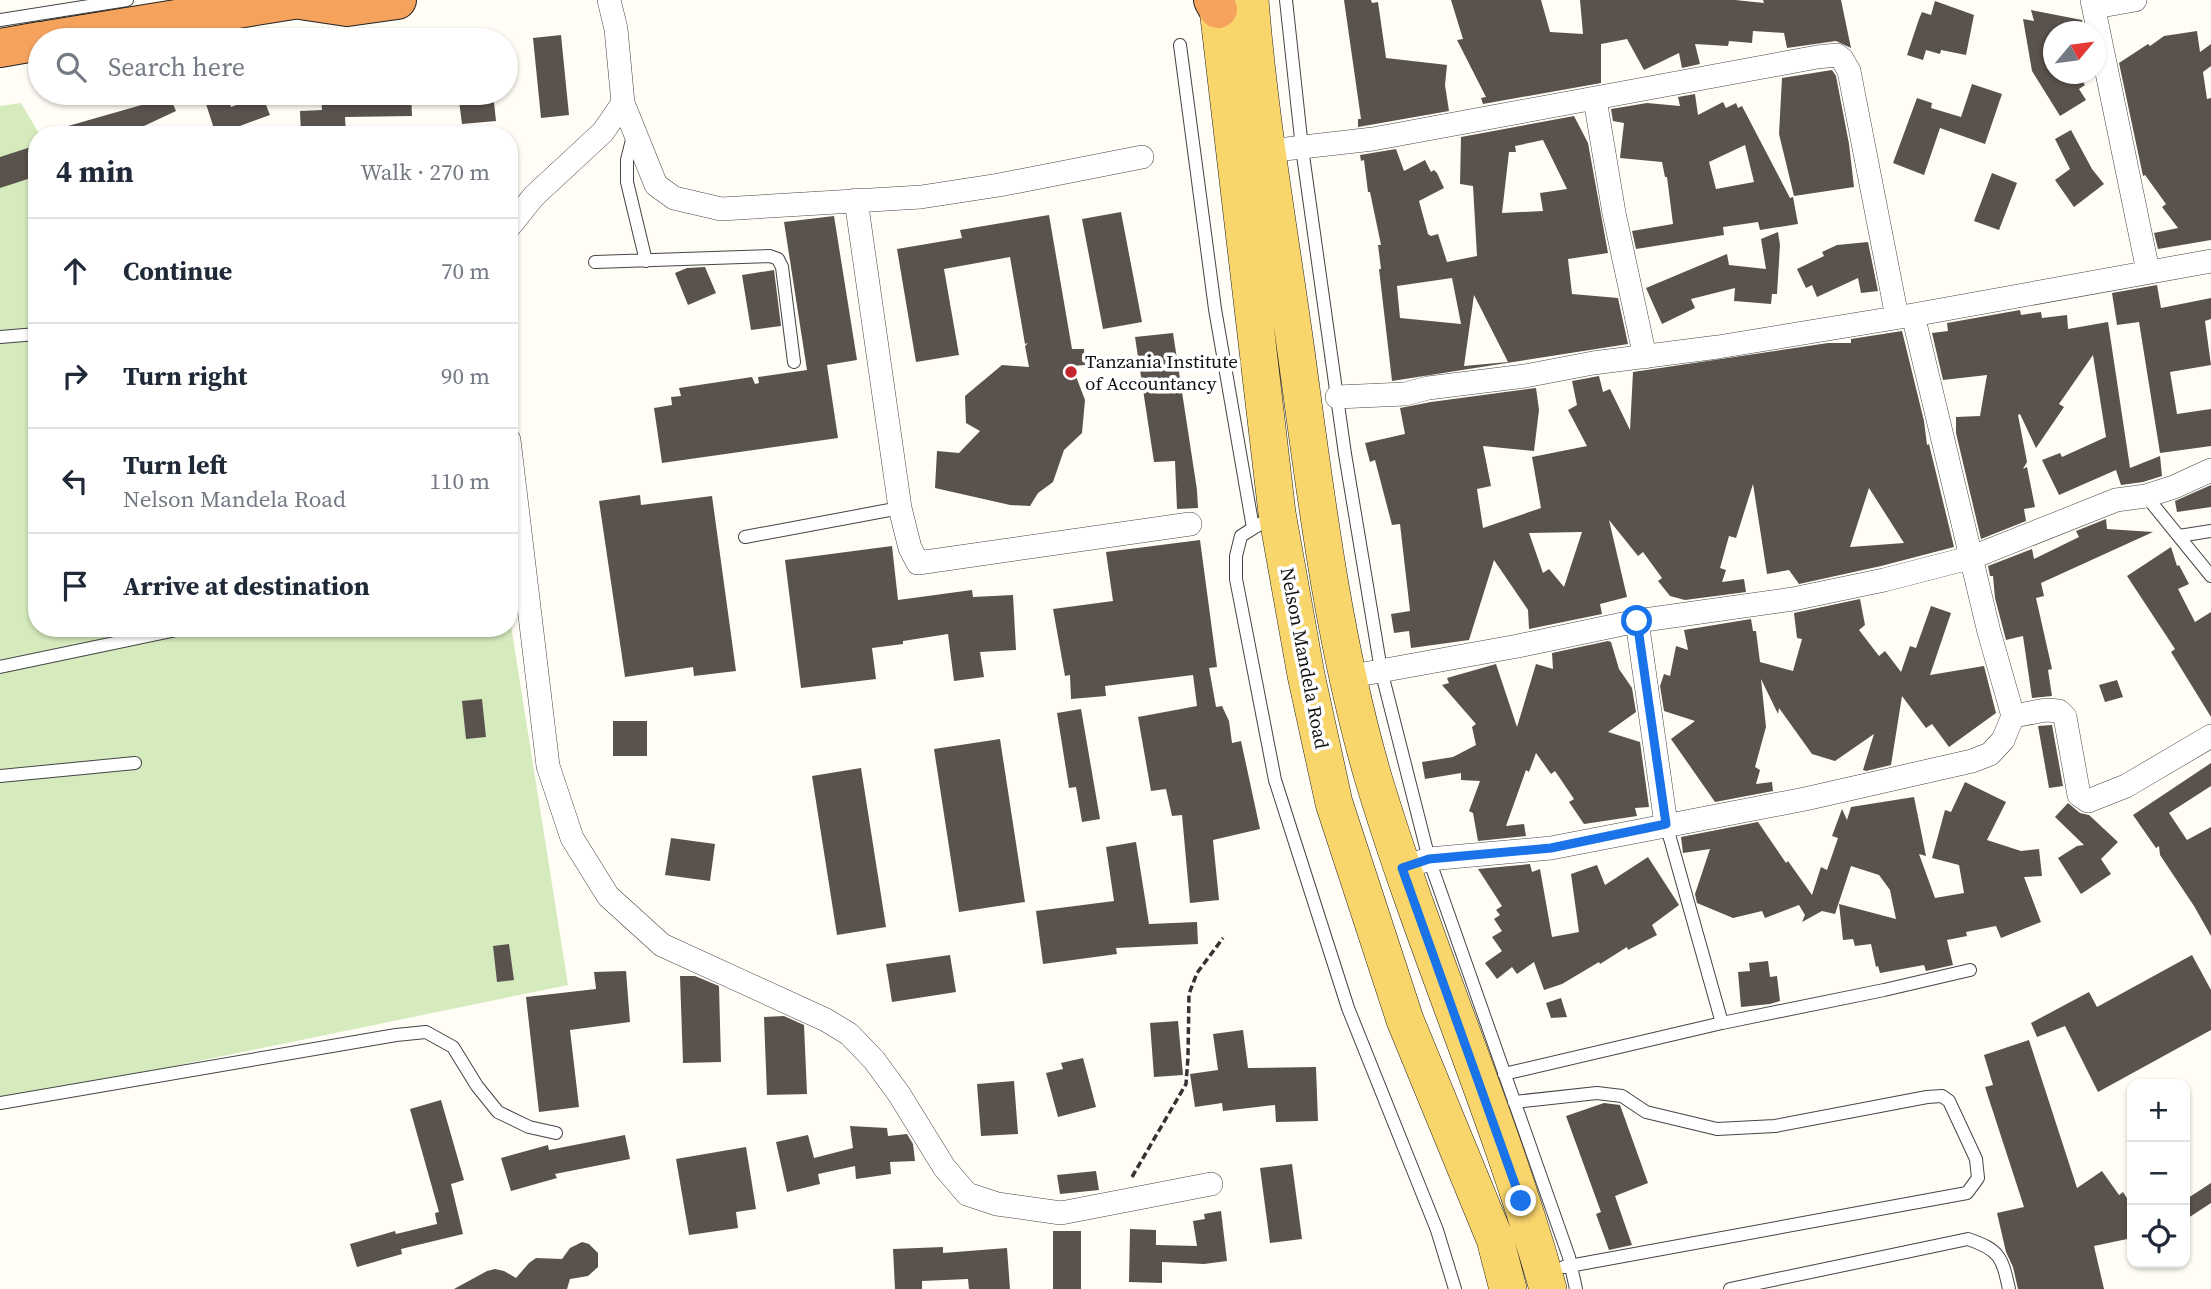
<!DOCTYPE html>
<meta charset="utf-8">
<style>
:root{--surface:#fff;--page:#f2f2f3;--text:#1f2937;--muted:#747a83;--line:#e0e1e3}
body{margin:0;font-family:"Source Serif 4",serif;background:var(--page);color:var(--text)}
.controls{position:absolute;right:21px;bottom:21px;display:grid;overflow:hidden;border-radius:14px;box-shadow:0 2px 5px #0004}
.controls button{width:63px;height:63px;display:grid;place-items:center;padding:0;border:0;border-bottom:2px solid var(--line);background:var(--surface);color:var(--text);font:35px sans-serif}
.compass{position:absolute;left:2043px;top:21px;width:63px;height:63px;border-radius:50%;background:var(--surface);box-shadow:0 2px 5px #0004;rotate:61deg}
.stop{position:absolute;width:21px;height:21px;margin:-16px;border:5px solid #1a73e8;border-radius:50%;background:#fff}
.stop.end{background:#1a73e8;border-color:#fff;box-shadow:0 2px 7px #0008}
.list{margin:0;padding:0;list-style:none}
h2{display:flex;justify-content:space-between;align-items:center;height:91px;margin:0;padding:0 28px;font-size:30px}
h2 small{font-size:23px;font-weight:400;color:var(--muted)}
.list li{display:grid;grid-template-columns:46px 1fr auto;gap:21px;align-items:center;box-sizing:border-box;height:105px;padding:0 28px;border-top:2px solid var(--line)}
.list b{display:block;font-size:26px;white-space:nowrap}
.list p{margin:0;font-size:23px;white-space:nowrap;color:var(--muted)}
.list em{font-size:23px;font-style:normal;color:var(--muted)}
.icon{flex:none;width:38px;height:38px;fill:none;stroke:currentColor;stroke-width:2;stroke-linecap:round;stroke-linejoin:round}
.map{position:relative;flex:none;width:2211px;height:1289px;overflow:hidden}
.search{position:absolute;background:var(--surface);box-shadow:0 2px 5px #0004;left:28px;top:28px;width:490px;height:77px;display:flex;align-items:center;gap:18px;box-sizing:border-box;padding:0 24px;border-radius:38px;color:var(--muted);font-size:26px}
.panel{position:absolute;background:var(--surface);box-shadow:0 2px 5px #0004;left:28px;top:126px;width:490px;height:511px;border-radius:28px}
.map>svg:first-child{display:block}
</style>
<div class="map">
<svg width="2211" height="1289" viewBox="0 0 2211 1289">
<rect width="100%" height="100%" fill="#fffdf5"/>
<!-- green -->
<path fill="#d5ebbd" d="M21,103l19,32h-3v493h472v-15l59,372 -568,117v-996z"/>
<!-- building -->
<path fill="#5a524d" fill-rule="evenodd" d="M1344,0h27l1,3 6,-1 8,56 61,7 -2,20 4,26 -91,16v-8h3z
M1451,0h90l9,32 33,2 -3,-34h155l29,3 -1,-3h78l10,48 -15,-7 -49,7 -3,-15 -31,-2 -1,12 -23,-2 -1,5 -33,-2 5,20 -18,4 -3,-15 -35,17 -17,-31 -26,5v39l-118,21 -2,-6 5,-1 -29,-57 6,-1z
M1935,1l39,14 -8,40 -25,-5 -1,4 -14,-4 -3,10 -16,-5 12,-36 3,-7 9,3z
M2031,10l51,10 2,12h-30v42h24l7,11 -6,4 7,11 -26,16 -28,-45 -9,-52 11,2z
M2197,31l3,21 11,-8v22l-8,6 4,27 4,-1v142l-53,9 -4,-16 24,-5 -16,-21 4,-3 -21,-29 -2,1 -24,-113 29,-19 2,2 14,-10z
M561,35l8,80 -28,3 -8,-80z
M1832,70l4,6 13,68 5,43 -60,9 -15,-62 3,-56z
M1972,84l30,10 -17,50 -45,-16 -16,47 -31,-12 24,-65 15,5 -1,5 30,9z
M140,93h28l8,18 -32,15 3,9h-92l-1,-5 91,-26z
M375,93h36l1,23 -67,1 1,18h-45l-1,-24 22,-1 -1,-12 54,-2z
M458,93h35l3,28 -34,3z
M1695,94l3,21 25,-13 3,6 10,-5 2,5 4,-2 48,92 3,-1 5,27 -38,6 -2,-8 -35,5 1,8 -88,14 -4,-18 41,-7 -6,-47h-2l-3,-15 -42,-4 4,-35 -11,-2 -2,-12 36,-6 33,3 -2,-9zM1745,145l9,37 -38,7 -7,-27z
M262,95l8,20 -33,12 3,8h-24l-10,-31 22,-6 3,9z
M1574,116l14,27 20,110 -40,6 4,35 46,4 10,46 -236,37 -13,-112h2l-3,-24h3l-11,-53h-2l-4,-32 -3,1 -1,-6 36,-6 8,22 21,-11 6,12 3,-2 3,3 7,15 -25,13 9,33 3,2 7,-2 9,28 30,-6 -4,-70 -13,-2 1,-47zM1543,140l24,49 -27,4 3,18 -41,2 7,-61h7l-1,-6zM1452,278l9,46 -61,-6 -3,-32zM1474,295l34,67 -44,4z
M2071,130l21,39 12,15 -30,23 -19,-27 15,-11 -15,-30z
M34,146l3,10v20l-37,12v-31z
M1992,173l25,10 -18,47 -25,-9z
M1121,212l21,110 -39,7 -21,-110z
M1049,215l23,134h12l1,16 -13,1 13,34 -3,33 -18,17 -11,32 -15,11 -8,13 -20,-1 -75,-17 2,-37 22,2 21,-22 -14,-8 -1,-27 37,-31 27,2 -4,-21 3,-3 -3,1 -15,-87 -66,12 15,86 -43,7 -19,-113 65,-11 -2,-8z
M834,216l23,144 -30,5 11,73 -176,25 -8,-55 18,-3 -1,-8 10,-1 -2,-8 73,-11 3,7 4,-1 -1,-6 49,-7 -23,-148z
M1778,232l2,13 -3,49h-5l-1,10 -37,-3 1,-13 -44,11 4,9 -33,16 -16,-36 81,-34 2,11 37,4 -5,-30z
M1868,242l10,49 -17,2 -3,-15 -41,19 -5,-12 -6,3 -9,-19 27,-13 -2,-4 15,-7z
M705,267l11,26 -28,12 -13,-32 12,-5z
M774,270l7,56 -30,4 -9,-55z
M2157,285l4,23 50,-10v21l-6,2 6,44 -41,7 7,42 34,-5v37l-51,7 -21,-131 -22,3 -5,-32z
M2020,310l1,5 20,-3 1,6 25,-3 1,14 40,-7 22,146 30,-12 2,20 -19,6 -22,3 -5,-15 -57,25 -17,-35 18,-7 2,4 44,-20 -13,-82 -34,49 5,3 -28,41 -16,-34 -2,1 9,47 -4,7 4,-2 8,40 -11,2 2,12 -45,18 -25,-106v-16l24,-1 7,-41 -44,5 -11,-47 16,-2 -1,-8z
M1902,331l22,90 3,24 2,-1 25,103 -73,19 -82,18 -10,-14 -22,4 -14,-90 -17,54 -7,-2 -9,32 6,2 -4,12 22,-3 2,13 -61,8 -15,-4 -12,-15 4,-3 -19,-26 -5,4 -29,-36 18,77 -27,7 2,10 -73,15 -1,-19 -34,-50 -25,80 -58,8 -2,-17 -15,2 -3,-19 19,-3 -10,-87 -8,1 -17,-65 -5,2 -5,-19 40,-9 -5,-26 31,-6 105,-14 3,22 -5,41 -51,-5 8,40 -14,3 6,39 58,-20 -9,-51 55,-11 -19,-36 9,-5 -5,-24 27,-5 4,16 7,-3 20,41 3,-58 195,-29h23v-4zM1869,488l35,55 -54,4zM1582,532l-18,55 -15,-18 -6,4 -14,-40z
M1173,333l24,157 1,18 -21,1 -2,-48 -21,1 -19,-125z
M2211,485v22l-34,5 -2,-11z
M640,495l1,10 71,-9 24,175 -42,5 -1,-9 -68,10 -26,-176z
M2106,519l1,10 46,3 -112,51 3,13 -8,2 16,71 -4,1 4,26 -20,2 -9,-62 -17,4 -11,-42 -2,-22h-3l-2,-10 44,-17 2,10 45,-22 -3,-6z
M1200,540l17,127 -8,1 7,39 6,-1 7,15 3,22 9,-2 19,88 -47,11 6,60 -29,3 -8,-88 -10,1 -6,-27 -15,2 -13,-74 59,-11 -4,-31 -88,11 1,10 -35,3 -1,-24 -5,1 -12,-67 60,-8 -7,-49z
M892,546l6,54 74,-10 1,7 40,-2 3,55 -36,2 4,25 -30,4 -6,-47 -45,7v3l-31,4 4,31 -75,9 -16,-128z
M2171,547l6,19 2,-1 10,19 -11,5 17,33 16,-10v105l-40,-65 4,-3 -48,-73z
M1860,599l5,26 -6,5 20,26 6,-5 16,21 9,-26 6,2 15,-42 20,7 -21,62 54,-9 12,47 -47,34 -17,-23 -6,4 -24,-32 -11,69 -25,6 -3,-1 11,-36 -39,27 -23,-7 -33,-46 -1,6 -17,-35 5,48 -11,40 5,3 -4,14 16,-2 1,9 -58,11 -44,-63 24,-18 -31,-10 -4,-25 4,-12 6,2 6,-30 12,4 -4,-20 67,-11 2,12h3l4,31 33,9 9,-32 -5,-1 -3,-25z
M1608,641l3,1 8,27 13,19 4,24 -28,20 32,10 9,65 -14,1 2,8 -53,8 -15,-22 5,-3 -19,-28 -4,3 -15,-21 -7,19 -3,-2 -20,56 18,-2 2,12 -48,5 -5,-28 -4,-2 11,-30 -19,-1v-7l-36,6 -3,-17 31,-5 23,-12 -4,-18 4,-3 -34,-39 7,-2 -2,-5 49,-14 21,63 19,-63 17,5 -1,-16z
M2117,680l6,17 -18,5 -6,-17z
M482,699l4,38 -20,2 -4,-38z
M1081,709l19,110 -18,3 -6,-35 -7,1 -12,-75z
M613,721h34v35h-34z
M2052,725l11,61 -14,2 -11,-62z
M1000,739l25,163 -66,10 -25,-163z
M2211,763v23l-42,27 18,27 24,-13v109l-17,-30 -34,-51 -1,-9 -3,2 -23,-33z
M861,768l25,159 -49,8 -25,-159z
M1965,782l41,20 -19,38 34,11 18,-2 3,27 -18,1 17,45 -40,16 -5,-12 -30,6 1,4 -20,4 6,25 -27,6 -2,-6 -44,8 -2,-7 -2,1 -5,-23 -16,2 -2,-7 -10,1 -4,-36 57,15 -6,-29 -11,-15 -28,-9 -16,48 -13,-3 -20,11 3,-7 -6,-10 -34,13 -3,-7 -29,7 -36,-15 -2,-9 15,-45 -27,4 -2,-16 77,-15 28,41 2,-2 24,34 9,-28 6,3 11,-32 -6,-2 10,-27 5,11 4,-13 63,-10 12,59 -7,-2 16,44 29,-5 -5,-28 -27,-7 13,-48 6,2z
M2068,803l12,10 9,2 29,27 -17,17 10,15 -30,20 -23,-36 19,-12 7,-1 -29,-28z
M671,838l44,6 -5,37 -45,-6z
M1136,842l13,82 48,-2 1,22 -82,4 1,6 -74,10 -7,-53 78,-10 -8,-54z
M1648,857l31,48 -27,20 5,10 -29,15 -1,-3 -27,17 -1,-2 -37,22 -18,6 -10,-28 -17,12 -5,-7 -15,12 -12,-16 17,-12 -10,-14 10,-6 -8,-12 6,-4 -4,-5 6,-4 -24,-37 52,-5 2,8 8,-3 12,68 27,-5 -8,-58 26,-9 8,20z
M509,944l5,36 -17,2 -4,-36z
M950,955l6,37 -64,10 -6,-38z
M2192,955l19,35v40l-113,62 -33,-66 -28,11 -6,-14 58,-31 8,15z
M1768,961l2,16 7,-1 3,25 -10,3 -29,3 -3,-35 12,-1 -1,-8z
M626,971l4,51 -60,8 9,77 -40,5 -13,-115 70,-8 -2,-17z
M680,976h15l24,10 2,76 -38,1z
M1561,998l6,19 -16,1 -5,-15z
M784,1016l20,9 3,69 -40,1 -3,-78z
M1178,1021l5,54 -29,2 -4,-54z
M1243,1030l5,38 68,-1 2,54 -42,1 -1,-17 -52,6 -1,-8 -27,4 -5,-33 28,-4 -5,-36z
M2029,1040l48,148 25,-17 17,24 4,-3 9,14v32l-38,8 10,43h-86l-5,-22 -7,-15 -9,-39 27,-6 -39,-120 8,-2 -9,-30z
M1083,1058l13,49 -38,10 -12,-44 17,-4 -2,-6z
M1014,1081l4,53 -37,2 -4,-52z
M441,1100l23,80 -13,4 12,50 -62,15 1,5 -45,13 -7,-23 45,-13 1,3 41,-10 -2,-11 4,-1 -29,-103z
M1604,1103l16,2 28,78 -33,13 17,49 -23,5 -13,-36 5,-2 -35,-96z
M850,1126l37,2 1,8 19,-2 6,10 2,17 -25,1 1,12 -35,5 -1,-13 -37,8 2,10 -33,8 -11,-50 32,-7 6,23 39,-10z
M625,1135l5,24 -75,15 2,4 -46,13 -10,-33 47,-13 1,5z
M746,1147l10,62 -20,3 2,16 -49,7 -13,-76z
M1292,1164l10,75 -32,4 -10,-75z
M1096,1171l3,19 -39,4 -3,-19z
M2211,1183v20l-26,17v-20z
M1221,1211l6,50 -23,3 -42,-2v21l-33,-1 1,-53 26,1v15l41,1 -4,-25 12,-2 -1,-5z
M1053,1231h28v58h-28z
M582,1242l7,2 9,9v14l-10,9 -18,3 -3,10h-113l33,-18 8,-2 9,2 12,7 13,-15 7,-5 26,1 8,-11z
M943,1247v6l64,-5 3,41h-41l-1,-10 -46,2v8h-27l-2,-40z"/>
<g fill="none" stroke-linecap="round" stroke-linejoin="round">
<!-- lane casing -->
<g stroke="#444" stroke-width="14">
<path id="lane" d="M1286,0l16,148 43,306 36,216 48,189 140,398 7,32
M0,20l127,-20
M1180,45l35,264 38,219
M633,136l-6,24v22l19,79
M595,262l175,-6 8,3 4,8 12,95
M0,337l37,-3
M2146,496l65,80
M1274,515l-33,21 -5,20v23l39,201 73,228 89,222 18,59
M2179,536l32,-5
M745,537l155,-29
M0,667l186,-39
M0,776l135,-13
M1666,824l56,199
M1504,1074l218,-51 162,-33 86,-20
M1514,1102l83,-9 25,3 24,16 71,17 58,-3 152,-29 15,-1 7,5 27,58 2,19 -11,15 -403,74
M0,1103l396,-68 30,-3 27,15 24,39 21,26 31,15 27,6
M1730,1289l238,-50c32,11 34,18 41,50"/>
</g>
<!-- street casing -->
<g stroke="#444" stroke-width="24">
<path id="street" d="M2092,0l56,271
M2095,7l40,-7
M1595,99l19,114 31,144
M623,103l33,82 18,13 47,11 200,-12 78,-12 143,-28
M1268,151l105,-12 444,-82 20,-2 5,4 7,12 48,246
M856,200l44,308 10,40 8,15 272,-39
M509,227l25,-31 69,-64 20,-29 -7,-74 -7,-29
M1337,397l68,-3 23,-6 97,-12 68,-13 125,-16 195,-32 298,-54
M509,440l39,326 24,72 36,58 54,49 164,75 23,14 25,26 25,34 45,73 23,27 30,10 64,9 150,-29
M1637,621l29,203
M1347,677l171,-31 119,-25 156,-22 91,-19 89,-23 143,-57 30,-4 28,-9 37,-17
M2013,716l33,-6 13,1 6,6 14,78 9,6 38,-15 85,-50
M1402,868l27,-9 122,-11 254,-49 167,-38 18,-7 13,-14 10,-24 -24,-84 -76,-317"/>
</g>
<!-- primary casing -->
<g stroke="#222" stroke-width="38">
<path id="primary" d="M1217,0l60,513 29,162 28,128 71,217 90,219 13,50
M1250,0c9,115 29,230 45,344 20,145 37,292 78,433 52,173 127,339 175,512"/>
</g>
<!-- highway casing -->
<g stroke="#222" stroke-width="40">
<path id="highway" d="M300,0l47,7 50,-7
M1213,0l5,9
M47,40l246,-40
M0,48l40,-7"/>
</g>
<!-- path -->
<path stroke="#333" stroke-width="3.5" stroke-dasharray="7 3.5" stroke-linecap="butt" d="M1132,1177l54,-93 2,-27 1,-63 8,-21 26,-35"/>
<!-- lane -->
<use href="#lane" stroke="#fff" stroke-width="12"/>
<!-- street -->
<use href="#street" stroke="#fff" stroke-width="23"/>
<!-- primary -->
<use href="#primary" stroke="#f9d66b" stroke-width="37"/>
<!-- highway -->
<use href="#highway" stroke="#f5a25d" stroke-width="38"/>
</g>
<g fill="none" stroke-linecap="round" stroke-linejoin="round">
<!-- route -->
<path stroke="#1a73e8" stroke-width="9" d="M1521,1201l-119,-333 27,-9 122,-11 115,-24 -29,-203"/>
</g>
<!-- markers -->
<circle fill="#c4262e" stroke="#fff" stroke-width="2.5" cx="1071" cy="372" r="7"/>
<g text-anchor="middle" stroke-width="7" stroke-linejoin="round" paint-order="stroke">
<!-- poi labels -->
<g font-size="19" fill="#111" stroke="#fff" text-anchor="start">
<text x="1085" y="368">Tanzania Institute<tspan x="1085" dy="22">of Accountancy</tspan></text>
</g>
<!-- street labels -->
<g font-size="19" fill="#111" stroke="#fff">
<text transform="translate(1305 658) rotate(79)" y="7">Nelson Mandela Road</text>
</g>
</g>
</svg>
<div class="controls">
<button>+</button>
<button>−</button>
<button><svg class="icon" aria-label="locate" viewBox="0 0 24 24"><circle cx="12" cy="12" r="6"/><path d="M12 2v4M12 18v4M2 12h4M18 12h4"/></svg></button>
</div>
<svg class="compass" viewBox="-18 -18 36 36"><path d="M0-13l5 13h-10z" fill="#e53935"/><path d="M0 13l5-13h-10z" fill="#747a83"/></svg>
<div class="stop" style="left:1637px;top:621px"></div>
<div class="stop end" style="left:1521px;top:1201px"></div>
<div class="search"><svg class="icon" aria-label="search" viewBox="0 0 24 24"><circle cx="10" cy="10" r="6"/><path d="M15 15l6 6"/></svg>Search here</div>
<section class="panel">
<h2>4 min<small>Walk · 270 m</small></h2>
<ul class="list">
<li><svg class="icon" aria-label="ahead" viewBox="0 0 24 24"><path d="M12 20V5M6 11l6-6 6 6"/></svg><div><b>Continue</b></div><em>70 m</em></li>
<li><svg class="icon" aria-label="right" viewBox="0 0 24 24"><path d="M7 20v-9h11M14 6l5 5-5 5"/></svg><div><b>Turn right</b></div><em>90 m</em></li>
<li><svg class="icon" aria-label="left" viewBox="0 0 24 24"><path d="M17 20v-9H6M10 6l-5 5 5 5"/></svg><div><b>Turn left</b><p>Nelson Mandela Road</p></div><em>110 m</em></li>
<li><svg class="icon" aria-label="arrive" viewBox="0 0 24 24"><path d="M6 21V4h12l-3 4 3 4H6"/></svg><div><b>Arrive at destination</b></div></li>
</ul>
</section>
</div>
